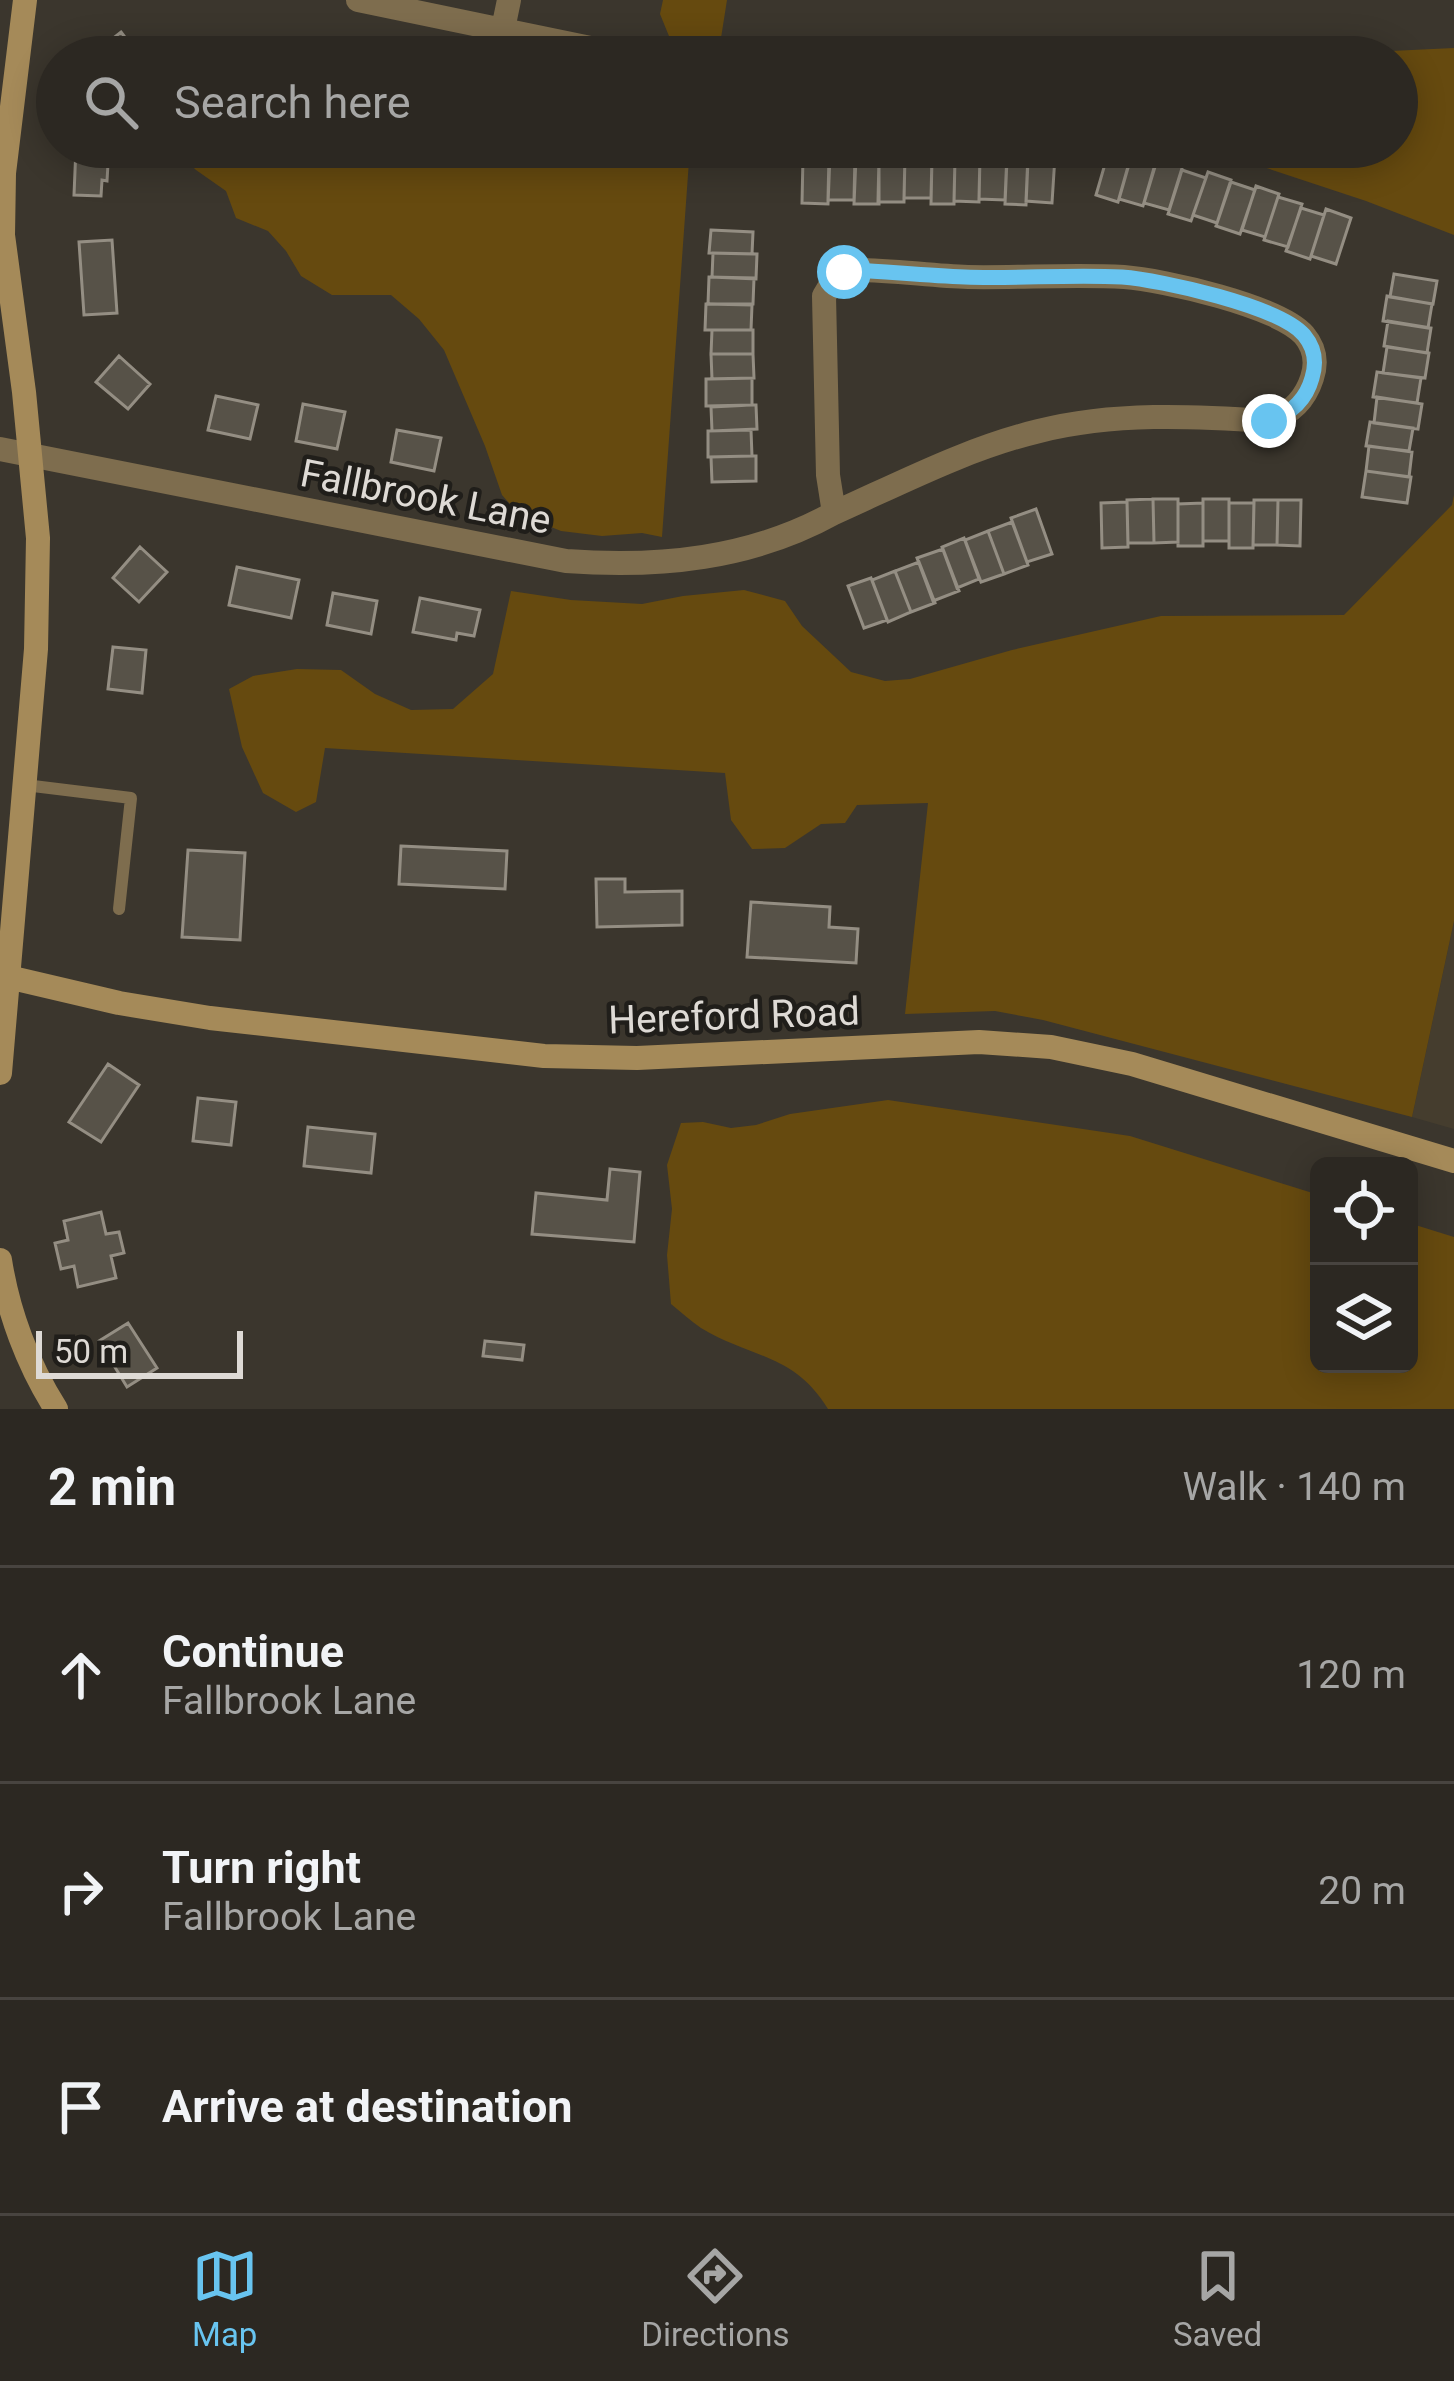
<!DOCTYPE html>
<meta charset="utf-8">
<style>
:root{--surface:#2c2822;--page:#38342f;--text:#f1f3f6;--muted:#a6a6a5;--line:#484440;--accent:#68c4f0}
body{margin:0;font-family:Roboto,sans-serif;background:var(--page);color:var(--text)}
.controls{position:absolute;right:36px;bottom:36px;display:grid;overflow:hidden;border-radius:18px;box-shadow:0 6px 30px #0003}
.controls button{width:108px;height:108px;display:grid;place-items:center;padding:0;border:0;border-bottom:3px solid var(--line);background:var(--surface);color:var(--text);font:60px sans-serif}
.scale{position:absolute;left:36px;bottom:30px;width:207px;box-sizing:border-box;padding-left:12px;border:6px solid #dedad5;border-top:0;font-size:33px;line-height:42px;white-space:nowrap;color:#dedad5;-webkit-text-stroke:9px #201e1a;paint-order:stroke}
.stop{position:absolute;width:36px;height:36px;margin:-27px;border:9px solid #68c4f0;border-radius:50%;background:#fff}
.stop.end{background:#68c4f0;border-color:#fff;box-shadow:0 3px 12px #0008}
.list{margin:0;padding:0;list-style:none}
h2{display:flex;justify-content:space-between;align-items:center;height:156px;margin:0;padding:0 48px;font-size:51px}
h2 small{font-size:39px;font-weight:400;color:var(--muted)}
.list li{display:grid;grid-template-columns:78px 1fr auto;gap:36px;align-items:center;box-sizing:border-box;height:216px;padding:0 48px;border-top:3px solid var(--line)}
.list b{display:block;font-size:45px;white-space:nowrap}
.list p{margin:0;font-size:39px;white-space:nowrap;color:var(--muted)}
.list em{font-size:39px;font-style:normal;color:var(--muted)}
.icon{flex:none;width:66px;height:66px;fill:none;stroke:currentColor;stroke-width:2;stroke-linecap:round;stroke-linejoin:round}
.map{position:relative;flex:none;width:1454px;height:1409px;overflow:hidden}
.search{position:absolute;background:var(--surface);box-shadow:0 6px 30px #0003;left:36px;right:36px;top:36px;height:132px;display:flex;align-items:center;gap:30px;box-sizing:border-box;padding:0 42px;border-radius:66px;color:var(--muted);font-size:45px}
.sheet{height:804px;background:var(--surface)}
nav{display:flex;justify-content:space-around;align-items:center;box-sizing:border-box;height:168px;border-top:3px solid var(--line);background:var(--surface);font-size:33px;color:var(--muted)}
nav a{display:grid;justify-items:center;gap:6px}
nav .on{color:var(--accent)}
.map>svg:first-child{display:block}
</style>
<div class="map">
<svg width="1454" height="1409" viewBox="0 0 1454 1409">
<rect width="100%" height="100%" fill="#3b362d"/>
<!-- built -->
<path fill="#453d2e" d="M1454,921v208l-42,-12z"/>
<!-- green -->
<path fill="#664a0f" d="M663,0h64l-9,57h-51l4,-16 -11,-27z
M1454,48v187l-88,-34 -163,-54h194v-90h-130z
M172,147h518l-28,390 -20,-4 -40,3 -41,-5 -42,-17 -17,-19 -17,-49 -41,-96 -25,-31 -28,-24h-59l-31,-19 -15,-25 -18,-20 -32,-13 -10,-27 -30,-21z
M1454,495v426l-42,196 -369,-97 -48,-9 -90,3 23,-211 -71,2 -12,18 -24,1 -36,24 -33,1 -21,-29 -6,-47 -400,-25 -9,54 -20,10 -33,-19 -21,-46 -13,-58 24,-13 44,-7 44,1 34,24 36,16 42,-1 40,-35 18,-83 60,9 71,4 41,-8 61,-6 41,11 17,25 49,46 34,9 25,-2 102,-29 149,-34 183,-1 108,-110z
M888,1100l242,36 189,59v169h90v-141l45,14v172h-626c-34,-56 -78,-51 -127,-81 -10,-7 -20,-16 -30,-24l-4,-49 5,-46 -5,-44 14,-42 22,-1 28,6 25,-3 34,-11z"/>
<!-- building -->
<path fill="#575248" stroke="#948e83" stroke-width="3" d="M121,32l19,25h-51z
M201,39l38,8 -2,10h-40z
M76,147h33l-2,34 -5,-1 -1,16 -27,-1z
M1109,150l22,6 -13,46 -22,-7z
M980,153h27l-2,47 -26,-1z
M829,154h26l-1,46h-26z
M905,154h27l-1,44h-27z
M1028,154l27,2 -3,47 -26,-2z
M1132,154l24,7 -13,45 -24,-7z
M830,156l-2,48 -26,-1 1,-46z
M879,156h26l-1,46h-26z
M955,157h25l-1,45 -25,-1z
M1158,157l25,8 -14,45 -25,-7z
M856,158h23v46h-25z
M932,159h23l-1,45h-23z
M1007,160l21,1 -2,44 -21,-1z
M1182,170l24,8 -15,43 -23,-7z
M1208,172l23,8 -14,43 -24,-8z
M1231,182l24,8 -15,44 -24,-8z
M1256,186l23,8 -14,43 -23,-7z
M1278,197l24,7 -14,43 -24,-7z
M1301,208l23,7 -14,44 -24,-8z
M1326,209l25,9 -15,46 -25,-8z
M711,230l42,2 -1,22 -43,-1z
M112,240l5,73 -33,2 -5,-73z
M713,253l44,1 -1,25 -44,-2z
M1394,274l43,7 -4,23 -43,-7z
M709,277l45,1 -1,26h-45z
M1387,296l45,8 -4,24 -45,-7z
M706,304l46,1 -1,25h-46z
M1388,321l43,7 -4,25 -43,-7z
M712,330h41v24h-42z
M1387,347l42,6 -4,25 -42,-5z
M711,354h42l1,24 -42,1z
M119,356l31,28 -22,25 -32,-27z
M1377,372l44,6 -4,25 -44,-6z
M752,378v27l-46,1v-27z
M216,396l42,9 -8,34 -42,-9z
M1377,397l45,7 -4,25 -44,-6z
M303,404l42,8 -8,37 -41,-8z
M752,405h4l1,24 -45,2 -1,-24z
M1370,422l43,6 -4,23 -43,-5z
M397,430l44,8 -7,33 -43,-9z
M751,430l1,26 -44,1v-26z
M1369,446l43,6 -3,25 -43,-6z
M752,456h4v25l-44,1 -1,-25z
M1366,471l45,6 -4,26 -45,-6z
M1153,499h25v43l-24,1z
M1153,499l1,44h-26l-1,-43z
M1203,499h26v42h-26z
M1254,500h24l-1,45h-24z
M1278,500h23l-1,46 -23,-1z
M1127,502l1,45 -26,1 -1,-45z
M1203,503v43h-25v-42z
M1229,503h25l-1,45h-24z
M1036,509l16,45 -25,8 -16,-44z
M1012,522l16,43 -24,9 -16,-43z
M988,531l16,43 -23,8 -16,-42z
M964,538l15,41 -22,9 -15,-41z
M140,547l27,25 -28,30 -26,-24z
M943,549l16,42 -26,10 -16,-43z
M919,562l16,41 -24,9 -16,-41z
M237,567l62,13 -8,38 -62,-13z
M895,571l16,41 -23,10 -16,-42z
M871,578l16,42 -23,8 -16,-42z
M333,593l44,8 -6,33 -44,-9z
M420,598l60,12 -6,26 -17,-3 -1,7 -43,-8z
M113,647l33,3 -4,43 -34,-4z
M401,846l106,5 -2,38 -106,-5z
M188,850l57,3 -5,87 -58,-3z
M596,879h29v13l57,-1v34l-85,2z
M751,902l79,5 -1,20 29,2 -2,34 -109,-6z
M108,1064l31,21 -38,57 -32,-20z
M198,1098l38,4 -5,43 -38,-4z
M308,1127l67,7 -4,39 -67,-7z
M610,1169l30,3 -6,70 -102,-8 4,-41 71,7z
M101,1212l5,22 13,-2 5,21 -13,3 5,22 -38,9 -4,-21 -13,3 -6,-26 13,-3 -4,-19z
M128,1323l29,45 -30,19 -28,-46z
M485,1341l39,4 -2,15 -39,-4z"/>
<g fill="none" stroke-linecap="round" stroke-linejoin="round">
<!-- lane -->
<path stroke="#7e6d4e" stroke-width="12" d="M25,785l106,13 -12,111"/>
<!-- street -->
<path stroke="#7e6d4e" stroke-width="24" d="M358,0l276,57
M503,29l6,-29
M849,270c40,-1 80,6 119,7 52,1 104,-3 156,0 39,3 155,29 180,58 11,13 13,28 8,43 -7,22 -22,36 -43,43 -76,-5 -155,-9 -230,10 -71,17 -138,52 -205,82l-6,-38 -4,-179 12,-20z
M0,449l566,112c93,7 185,-2 268,-48"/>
<!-- secondary -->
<path stroke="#a58a59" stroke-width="24" d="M8,977l111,26 91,15 334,38 93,2 342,-16 72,5 81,17 322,97
M0,1073l36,-424 2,-111 -14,-146 -21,-157 1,-62 21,-173
M0,1260c8,52 28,105 56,149"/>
</g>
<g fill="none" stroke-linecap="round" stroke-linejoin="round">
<!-- route -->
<path stroke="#68c4f0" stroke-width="15" d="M844,272l11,-2c37,2 74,6 110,7 52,2 105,-3 157,0 39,3 157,29 182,58 10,12 13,27 8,43 -6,22 -22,36 -43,43"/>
</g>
<g text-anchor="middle" stroke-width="9" stroke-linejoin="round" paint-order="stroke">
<!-- street labels -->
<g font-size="39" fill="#dedad5" stroke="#201e1a">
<text transform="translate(426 496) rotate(11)" y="14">Fallbrook Lane</text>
<text transform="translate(734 1015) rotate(-2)" y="14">Hereford Road</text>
</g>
</g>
</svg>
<div class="controls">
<button><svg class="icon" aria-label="locate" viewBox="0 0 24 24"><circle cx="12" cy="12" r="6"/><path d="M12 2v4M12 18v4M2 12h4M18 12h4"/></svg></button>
<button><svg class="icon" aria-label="layers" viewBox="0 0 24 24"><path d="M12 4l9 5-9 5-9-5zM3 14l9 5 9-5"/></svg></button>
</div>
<div class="scale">50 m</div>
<div class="stop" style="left:844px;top:272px"></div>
<div class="stop end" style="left:1269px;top:421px"></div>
<div class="search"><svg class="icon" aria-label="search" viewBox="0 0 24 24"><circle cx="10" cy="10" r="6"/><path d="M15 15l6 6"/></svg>Search here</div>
</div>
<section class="sheet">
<h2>2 min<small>Walk · 140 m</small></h2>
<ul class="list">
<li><svg class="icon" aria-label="ahead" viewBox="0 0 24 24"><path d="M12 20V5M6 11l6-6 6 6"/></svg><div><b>Continue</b><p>Fallbrook Lane</p></div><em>120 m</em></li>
<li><svg class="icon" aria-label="right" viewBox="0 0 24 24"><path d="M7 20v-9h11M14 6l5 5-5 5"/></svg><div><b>Turn right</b><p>Fallbrook Lane</p></div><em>20 m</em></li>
<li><svg class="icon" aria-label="arrive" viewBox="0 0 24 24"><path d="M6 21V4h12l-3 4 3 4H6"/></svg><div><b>Arrive at destination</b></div></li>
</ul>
</section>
<nav>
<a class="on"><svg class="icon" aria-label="map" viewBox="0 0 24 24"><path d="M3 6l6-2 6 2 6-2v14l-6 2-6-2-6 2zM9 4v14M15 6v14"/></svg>Map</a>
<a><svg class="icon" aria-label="directions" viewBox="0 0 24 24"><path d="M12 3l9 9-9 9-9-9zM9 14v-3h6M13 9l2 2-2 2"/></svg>Directions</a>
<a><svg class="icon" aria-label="saved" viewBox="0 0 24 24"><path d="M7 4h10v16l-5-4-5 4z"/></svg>Saved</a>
</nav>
